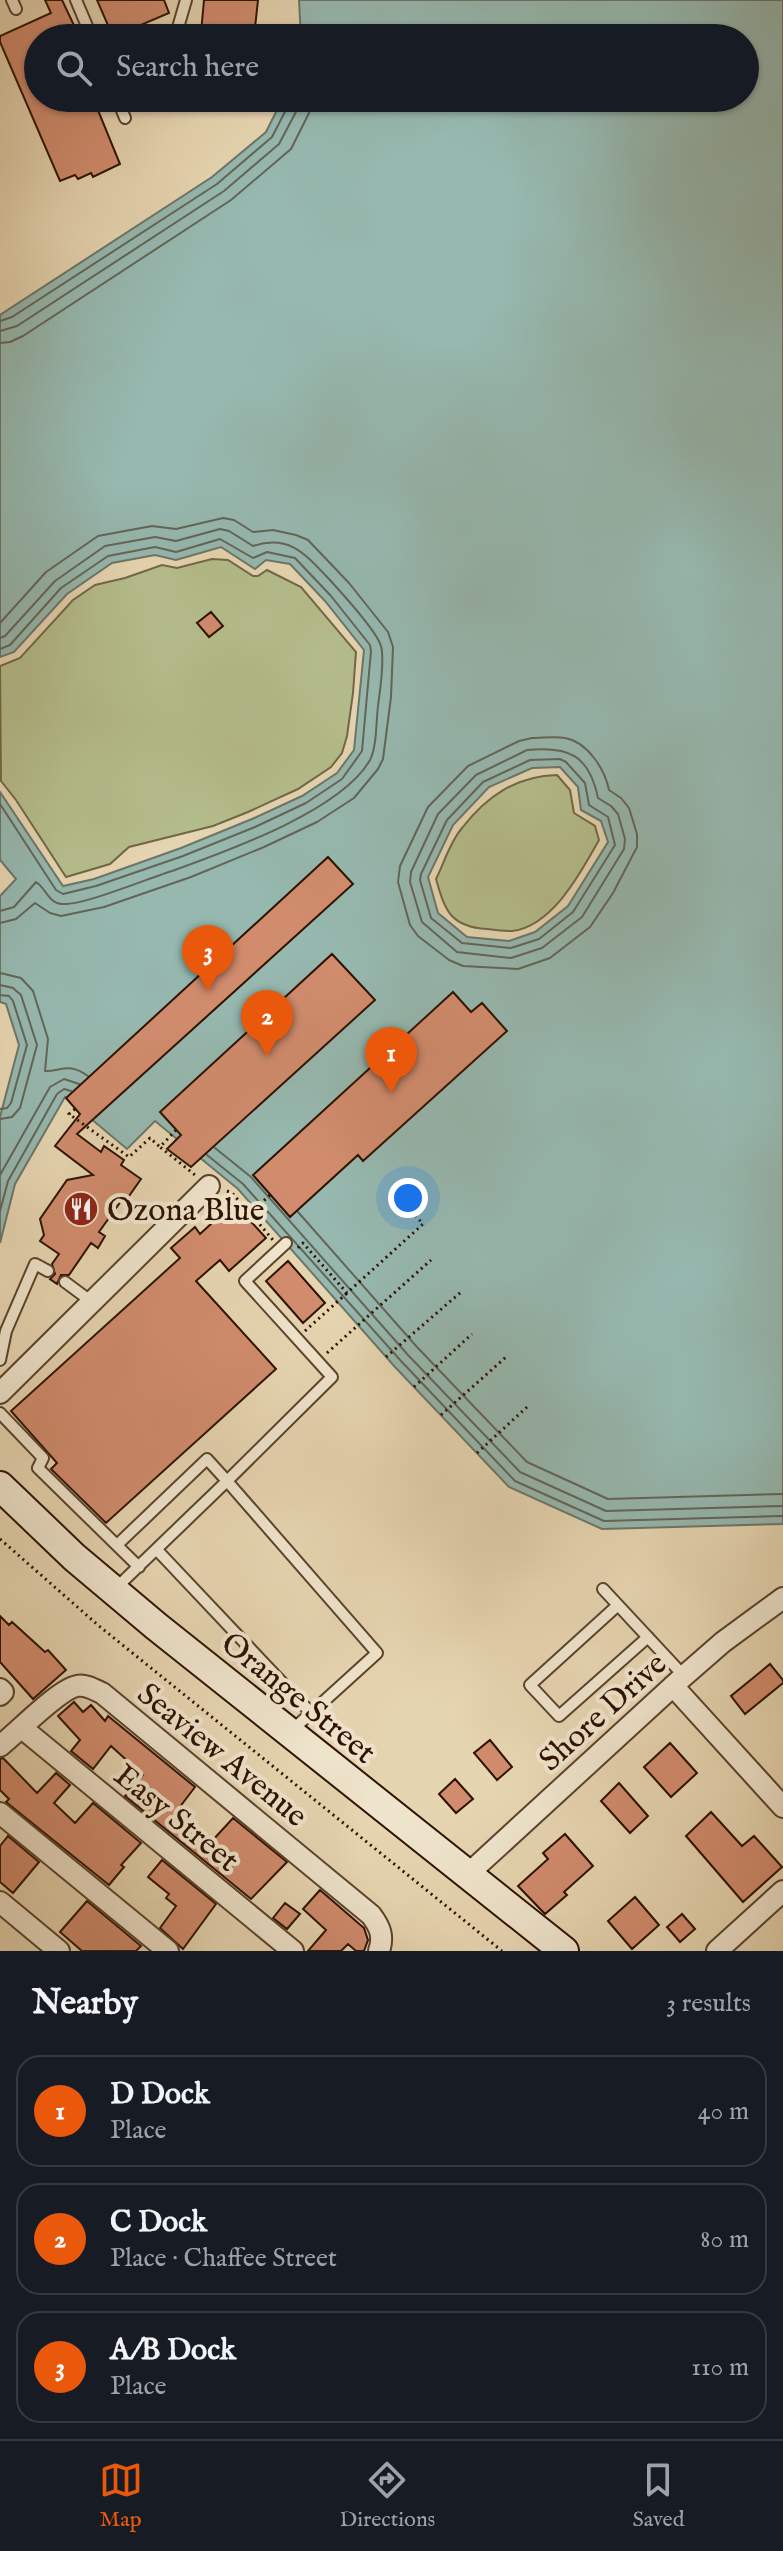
<!DOCTYPE html>
<meta charset="utf-8">
<style>
:root{--surface:#171b24;--page:#242831;--text:#f1f3f6;--muted:#9ea1a6;--line:#363941;--accent:#ea580c}
body{margin:0;font-family:"IM FELL English",serif;background:var(--page);color:var(--text)}
.you{position:absolute;left:408px;top:1198px;width:28px;height:28px;margin:-20px;border:6px solid #fff;border-radius:50%;background:#1a73e8;box-shadow:0 0 0 12px #1a73e833}
.badge{display:grid;place-items:center;width:52px;height:52px;border-radius:50%;background:var(--accent);color:#fff;font-size:26px;font-weight:700}
.pin{position:absolute;translate:-50% -66px;filter:drop-shadow(0 2px 4px #0008)}
.pin::after{content:'';position:absolute;top:42px;width:28px;height:24px;background:inherit;clip-path:polygon(0 0,100% 0,50% 100%)}
.list{margin:0;padding:0;list-style:none}
h2{display:flex;justify-content:space-between;align-items:center;height:104px;margin:0;padding:0 32px;font-size:34px}
h2 small{font-size:26px;font-weight:400;color:var(--muted)}
.list li{display:grid;grid-template-columns:52px 1fr auto;gap:24px;align-items:center;box-sizing:border-box;height:112px;margin:0 16px 16px;padding:0 16px;border:2px solid var(--line);border-radius:24px}
.list b{display:block;font-size:30px;white-space:nowrap}
.list p{margin:0;font-size:26px;white-space:nowrap;color:var(--muted)}
.list em{font-size:26px;font-style:normal;color:var(--muted)}
.icon{flex:none;width:44px;height:44px;fill:none;stroke:currentColor;stroke-width:2;stroke-linecap:round;stroke-linejoin:round}
.map{position:relative;flex:none;width:783px;height:1951px;overflow:hidden}
.search{position:absolute;background:var(--surface);box-shadow:0 2px 6px #0004;left:24px;right:24px;top:24px;height:88px;display:flex;align-items:center;gap:20px;box-sizing:border-box;padding:0 28px;border-radius:44px;color:var(--muted);font-size:30px}
.sheet{height:488px;background:var(--surface)}
nav{display:flex;justify-content:space-around;align-items:center;box-sizing:border-box;height:112px;border-top:2px solid var(--line);background:var(--surface);font-size:22px;color:var(--muted)}
nav a{display:grid;justify-items:center;gap:4px}
nav .on{color:var(--accent)}
.map>svg:first-child{display:block}
</style>
<div class="map">
<svg width="783" height="1951" viewBox="0 0 783 1951">
<rect width="100%" height="100%" fill="#e6d5b1"/>
<filter id="stains"><feTurbulence type="fractalNoise" baseFrequency=".0025" numOctaves="4"/><feColorMatrix values="0 0 0 0 .2 0 0 0 0 .09 0 0 0 0 .02 0 0 0 .5 -.17"/></filter>
<radialGradient id="worn" r=".72"><stop offset=".6" stop-color="#630" stop-opacity="0"/><stop offset="1" stop-color="#630" stop-opacity=".3"/></radialGradient>
<!-- green -->
<path fill="#b5bd8c" stroke="#716846" stroke-width="2" d="M212,559l16,1 25,16h5l9,-6 34,17 55,65 -3,41 -6,43 -5,17 -11,14 -33,22 -50,23 -35,14 -84,21 -19,17 -44,13 -50,-77 -15,-19 -1,-115 20,-8 53,-58 22,-15 30,-7 37,-13 15,3z
M557,775l13,15 4,23 21,13 4,14c-18,32 -46,86 -87,91 -8,0 -17,-1 -25,-2 -36,-2 -42,-18 -51,-50 8,-16 14,-37 26,-51 25,-32 54,-52 95,-53z"/>
<!-- water -->
<path fill="#96b8af" stroke="#6c7669" stroke-width="2" fill-rule="evenodd" d="M299,0h484v1524l-181,5 -93,-42 -114,-120 -157,-178 -83,-68 -28,28 -62,-52 -50,87 -15,59v-126l19,-72 -13,-41 -6,-2v-106l16,-17 -16,-19v-68l63,94 31,-7 87,-31 71,-29 50,-23 35,-23 17,-23 10,-100 -39,-49 -35,-37 -24,-4 -11,9 -34,-22 -45,13 -21,-5 -43,8 -45,31 -53,58 -14,5v-342l212,-138 54,-45 17,-34h462v-60h-444zM560,767l18,20 3,23 20,11 7,21 -40,64 -33,26 -26,9 -42,-4 -29,-24 -10,-36 25,-52 36,-38 43,-19z"/>
<g fill="none" stroke-linecap="round" stroke-linejoin="round">
<!-- shore -->
<path stroke="#626558" stroke-width="2" d="M0,321l12,-4 205,-133 55,-47 17,-33v-6
M0,331l17,-5 207,-135 55,-47 19,-36 2,-10
M0,343l10,-1 13,-6 208,-136 60,-51 18,-36 3,-15
M0,623l46,-51 52,-36 54,-10 24,3 47,-11 11,2 19,12 20,-2 23,5 12,5 41,43 39,49 5,15 -2,50 -8,62 -5,10 -24,29 -37,24 -53,25 -73,30 -87,30 -43,9 -11,-3 -15,-10 -19,16 -16,4
M0,638l5,-2 50,-55 50,-35 50,-9 21,4 44,-12 9,2 24,15c37,-12 53,9 76,33 11,12 48,53 52,67 4,15 -1,44 -3,60 -2,16 -1,40 -8,54 -29,51 -143,91 -198,111 -23,7 -90,35 -110,33 -14,-1 -16,-16 -26,-22l-22,25 -14,4
M0,649l10,-4 51,-57 47,-32 47,-9 21,5 44,-13 33,19 14,-6 28,6 36,38 39,49 1,6 -9,100 -20,28 -36,24 -51,24 -72,29 -87,30 -33,8 -7,-4 -56,-86
M532,738c11,0 23,-2 33,0 23,4 40,32 44,52l12,8 8,10 8,26v13l-24,46 -23,34 -40,31 -32,11 -55,-3 -14,-6 -31,-24 -8,-11 -12,-43 2,-16 28,-59 40,-41 51,-25z
M527,750c42,-4 62,5 71,48l13,8 7,8 7,25 -1,10 -42,68 -40,31 -31,10 -54,-6 -35,-30 -12,-40 1,-10 27,-58 38,-39z
M530,760l30,-1 6,3 19,21 4,22 19,12 7,28 -42,67 -34,27 -28,9 -49,-5 -31,-25 -11,-38 1,-6 26,-54 36,-38z
M0,973l21,5 12,13 15,48 -3,32c17,0 24,-9 43,5
M0,985l13,3 8,7 16,50 -17,63 -8,9 -12,2
M0,995l9,1 4,5 14,44 -16,58 -4,5 -7,1
M215,1148l36,29 157,178 112,117 86,39 177,-5
M207,1155l36,29 158,177 114,120 89,40 179,-5
M0,1175l50,-88 14,-8 15,5
M0,1211l8,-30 49,-87 7,-5 7,2
M298,1212l119,135 110,115 81,37 175,-5"/>
</g>
<!-- building -->
<path fill="#d18c6e" stroke="#2d1201" stroke-width="2" d="M45,0h17l18,38h-42v60h55l27,66 -27,13 -2,-4 -13,6 -3,-4 -15,6 -60,-139v-6l51,-23z
M97,0h67l5,13 -56,24z
M204,0h54l-4,37 -53,-4z
M211,612l12,14 -14,11 -12,-14z
M328,857l25,27 -276,250 24,18 3,-6 20,14 -3,5 20,14 -14,20 -3,-2 -25,35 6,4 -7,12 -7,-5 -22,32h-8l-4,9 -7,-5 5,-5 -3,-10 7,-10 -19,-13 4,-6 -4,-16 27,-39 26,-5 -38,-29 25,-32 -14,-16z
M332,954l43,46 -184,167 -24,-18 14,-14 -21,-23z
M453,992l18,20 11,-9 25,28 -144,130 -5,-6 -68,62 -37,-42z
M234,1203l32,35 -37,33 -9,-11 -24,21 80,88 -170,154 -55,-54 6,-6 -46,-52 169,-153 -9,-10 24,-21 5,7z
M288,1261l37,42 -22,20 -37,-42z
M0,1616l9,9 3,-3 33,30 3,-2 18,20 -33,29 -33,-37z
M770,1664l13,16v3l-38,31 -14,-18z
M74,1702l9,10 8,-7 14,16 3,-5 87,71 -19,25 35,30 22,-24 54,44 -36,37 -126,-103 18,-21 -32,-29 -18,23 -22,-18 9,-11 -22,-24z
M490,1740l22,27 -15,13 -23,-27z
M670,1743l27,30 -26,24 -27,-30z
M3,1758l34,35 19,-20 14,12 -16,18 21,20 18,-20 48,40 -20,22 3,2 -15,18 -103,-83 3,-3 -9,-9v-31z
M455,1779l18,20 -17,14 -17,-19z
M619,1783l29,33 -18,17 -29,-32z
M711,1812l31,34 12,-10 28,31 -39,35 -57,-66z
M565,1834l28,32 -29,26 3,3 -22,19 -27,-28 30,-27 -5,-6z
M8,1836l31,26 -26,31 -13,-11v-36z
M162,1860l54,44 -33,45 -23,-21 16,-22 -10,-8 3,-4 -21,-17z
M320,1890l44,38 4,12 -4,11h-8l-8,-7 -7,7h-33l18,-21 -23,-21z
M635,1897l24,28 -27,24 -24,-28z
M87,1901l54,45 -5,5h-54l-22,-19z
M285,1903l15,11 -13,15 -14,-11z
M682,1914l13,15 -15,13 -13,-15z"/>
<g fill="none" stroke-linecap="round" stroke-linejoin="round">
<!-- lane casing -->
<g stroke="#5b432d" stroke-width="14">
<path id="lane" d="M12,0l4,9
M76,0l16,38
M175,38l11,-38
M117,98l8,20
M65,1282l27,20
M0,1360l6,-29 29,-67 13,7
M0,1413l43,45 -5,10 101,99
M117,1545l90,-86 20,22 105,-104 -87,-96 41,-38
M157,1550l154,163
M116,1588l111,-107 150,172 -87,79
M603,1589l81,87
M618,1605l-88,80 29,31 89,-79"/>
</g>
<!-- street casing -->
<g stroke="#5b432d" stroke-width="24">
<path id="street" d="M0,1393l209,-207
M673,1686l110,121
M0,1689l3,3 -3,3
M22,1728l271,223
M0,1746c18,-14 59,-57 77,-60 9,-2 18,4 25,7l269,222c9,12 13,21 8,36
M0,1813l168,138
M467,1875l217,-199 39,-34 60,-44
M0,1902l59,49
M717,1951l66,-60"/>
</g>
<!-- secondary casing -->
<g stroke="#2d1201" stroke-width="32">
<path id="secondary" d="M0,1486l74,71 82,69 408,325"/>
</g>
<!-- path -->
<path stroke="#2d1201" stroke-width="3" stroke-dasharray="2 4" stroke-linecap="butt" d="M75,1109l-6,5 60,43 21,-19 10,9
M176,1130l-16,17 35,28
M227,1191l5,2 18,20
M270,1195l-20,18 23,27
M298,1248l5,-5 44,50 76,-69 -21,-23
M305,1331l42,-38
M327,1353l104,-93
M386,1357l75,-65
M414,1387l58,-53
M441,1415l65,-58
M477,1453l50,-46
M0,1539l99,87 403,325"/>
<!-- lane -->
<use href="#lane" stroke="#efe4cc" stroke-width="10"/>
<!-- street -->
<use href="#street" stroke="#efe4cc" stroke-width="20"/>
<!-- secondary -->
<use href="#secondary" stroke="#efe4cc" stroke-width="28"/>
</g>
<!-- icons -->
<defs>
<g id="restaurant-disc" transform="scale(1.8)"><circle r="9.5" fill="#8f2418" stroke="#efe4cc"/><path d="M-5-6h1v4h1v-4h1v4h1v-4h1v5L-1.5 .5V6h-2V.5L-5-1ZM5-6V6H3V1.5H1.5Q1.5-4 5-6Z" fill="#fff"/></g>
</defs>
<g fill-rule="evenodd">
<use href="#restaurant-disc" x="81" y="1209"/>
</g>
<g text-anchor="middle" stroke-width="8" stroke-linejoin="round" paint-order="stroke">
<!-- poi labels -->
<g font-size="32" fill="#2d1201" stroke="#efe4cc" text-anchor="start">
<text x="107" y="1220">Ozona Blue</text>
</g>
<!-- street labels -->
<g font-size="32" fill="#2d1201" stroke="#efe4cc">
<text transform="translate(299 1697) rotate(39)" y="11">Orange Street</text>
<text transform="translate(602 1711) rotate(-42)" y="11">Shore Drive</text>
<text transform="translate(223 1754) rotate(39)" y="11">Seaview Avenue</text>
<text transform="translate(177 1817) rotate(39)" y="11">Easy Street</text>
</g>
</g>
<rect width="100%" height="100%" filter="url(#stains)"/>
<rect width="100%" height="100%" fill="url(#worn)"/>
</svg>
<div class="you"></div>
<div class="pin badge" style="left:391px;top:1093px">1</div>
<div class="pin badge" style="left:267px;top:1056px">2</div>
<div class="pin badge" style="left:208px;top:991px">3</div>
<div class="search"><svg class="icon" aria-label="search" viewBox="0 0 24 24"><circle cx="10" cy="10" r="6"/><path d="M15 15l6 6"/></svg>Search here</div>
</div>
<section class="sheet">
<h2>Nearby<small>3 results</small></h2>
<ul class="list">
<li><span class="badge">1</span><div><b>D Dock</b><p>Place</p></div><em>40 m</em></li>
<li><span class="badge">2</span><div><b>C Dock</b><p>Place · Chaffee Street</p></div><em>80 m</em></li>
<li><span class="badge">3</span><div><b>A/B Dock</b><p>Place</p></div><em>110 m</em></li>
</ul>
</section>
<nav>
<a class="on"><svg class="icon" aria-label="map" viewBox="0 0 24 24"><path d="M3 6l6-2 6 2 6-2v14l-6 2-6-2-6 2zM9 4v14M15 6v14"/></svg>Map</a>
<a><svg class="icon" aria-label="directions" viewBox="0 0 24 24"><path d="M12 3l9 9-9 9-9-9zM9 14v-3h6M13 9l2 2-2 2"/></svg>Directions</a>
<a><svg class="icon" aria-label="saved" viewBox="0 0 24 24"><path d="M7 4h10v16l-5-4-5 4z"/></svg>Saved</a>
</nav>
